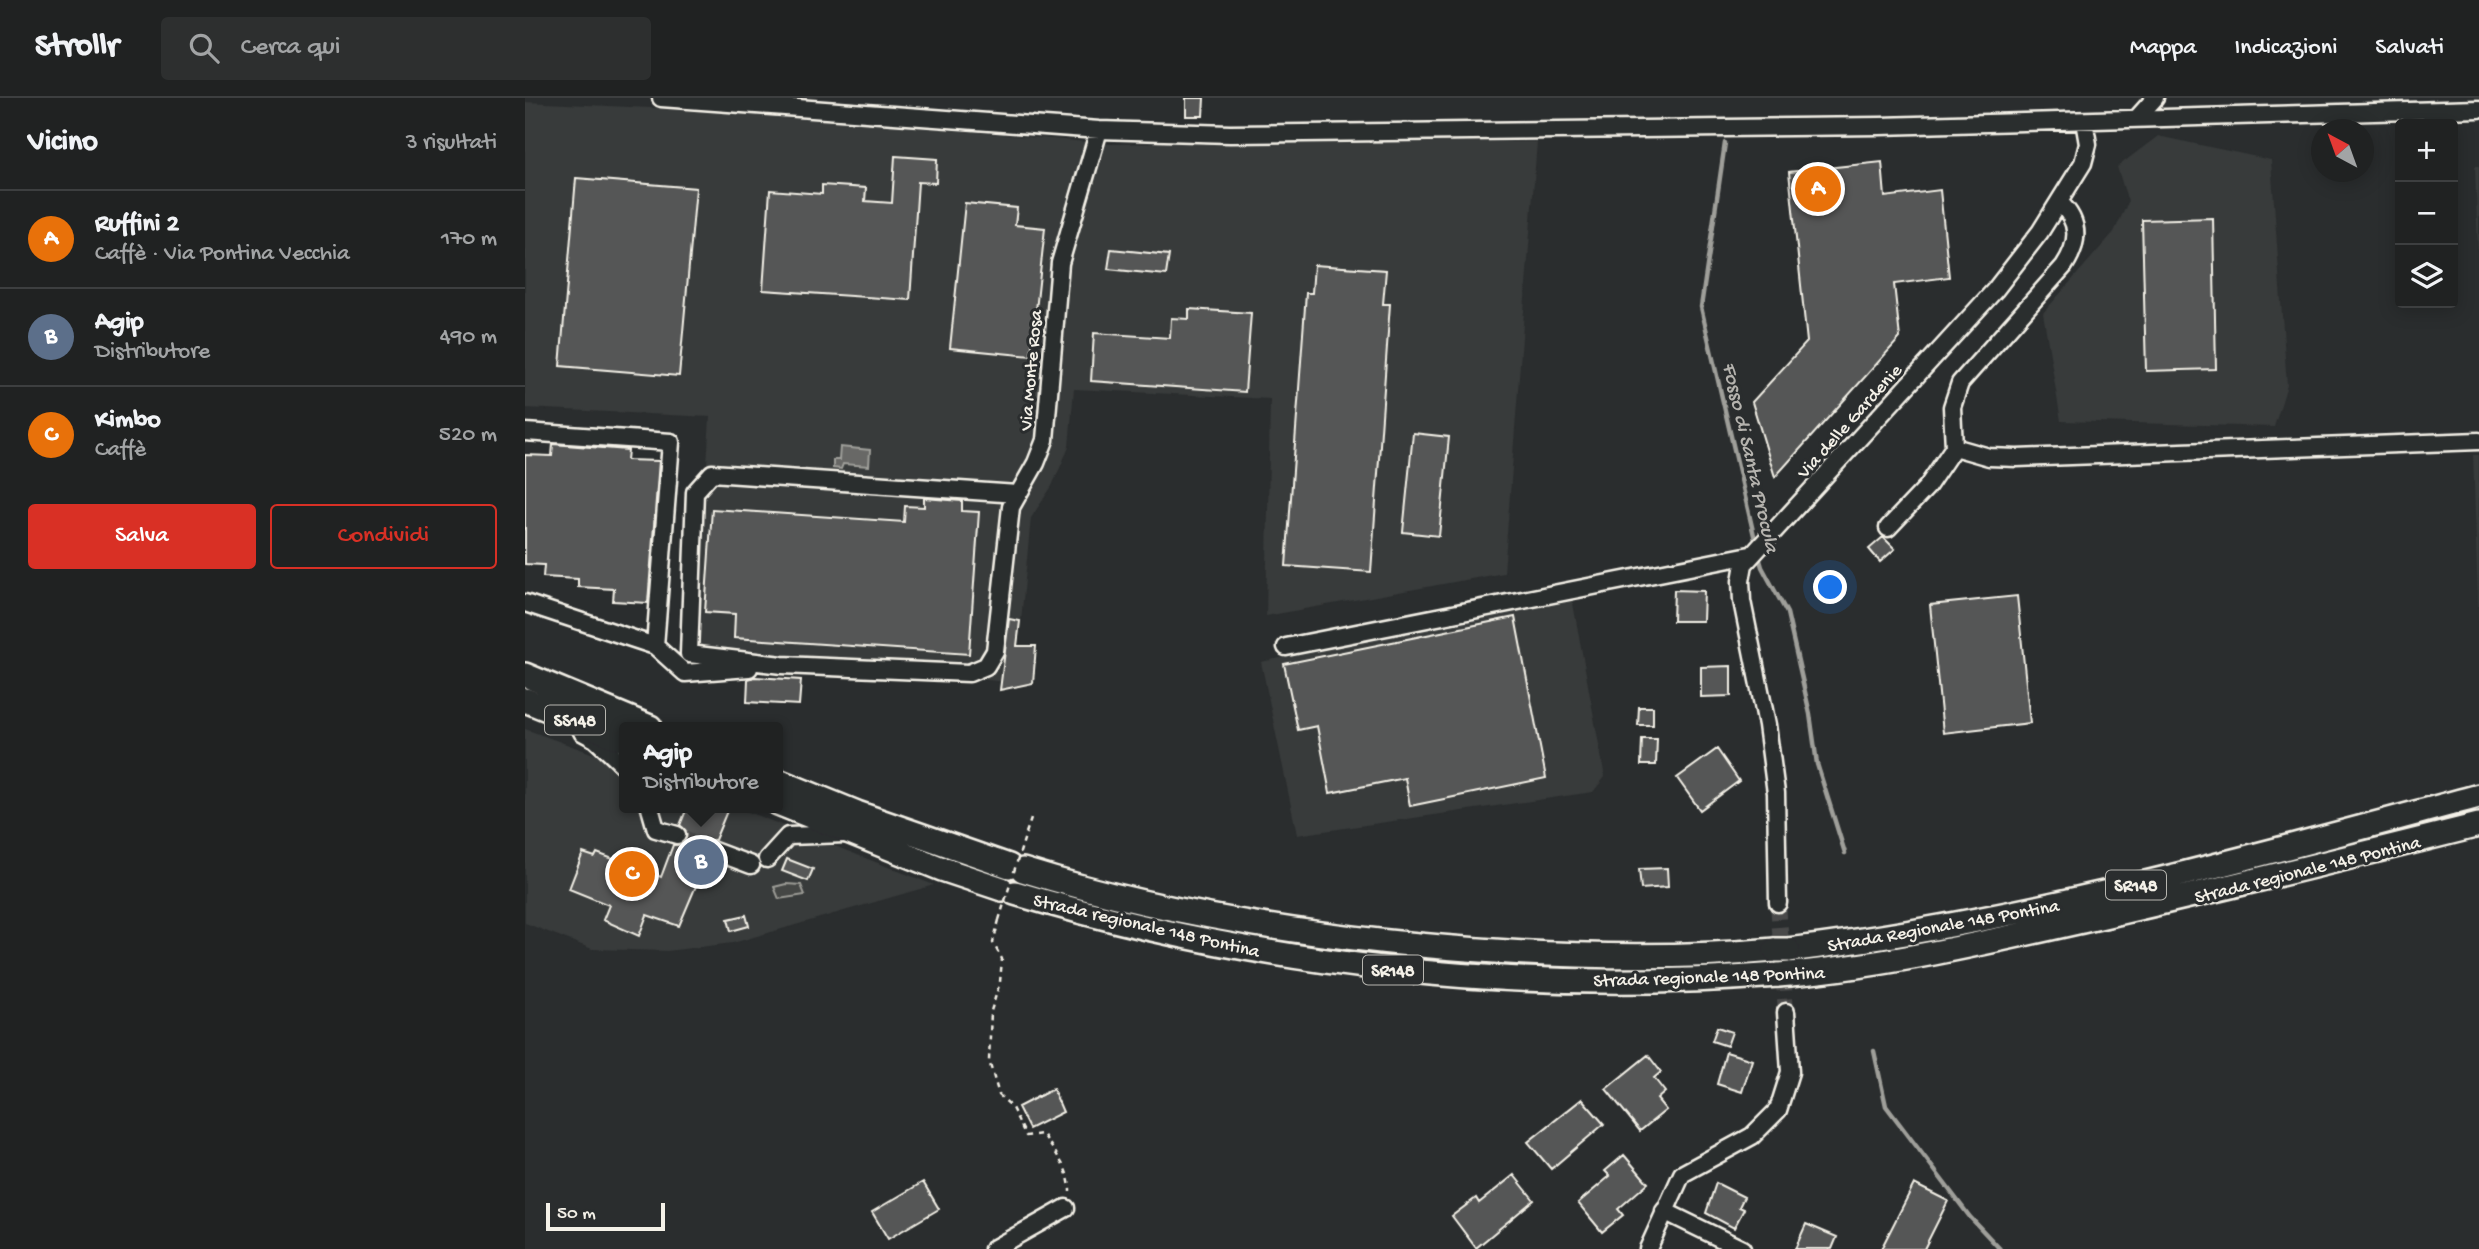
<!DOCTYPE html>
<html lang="it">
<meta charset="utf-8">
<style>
:root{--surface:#202222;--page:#2d2f2f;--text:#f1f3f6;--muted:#a2a4a5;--line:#3d3f40;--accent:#d93025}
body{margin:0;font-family:"Gochi Hand",sans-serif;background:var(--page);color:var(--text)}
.controls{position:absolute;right:21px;top:21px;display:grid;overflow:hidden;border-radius:7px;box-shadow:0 4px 18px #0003}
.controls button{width:63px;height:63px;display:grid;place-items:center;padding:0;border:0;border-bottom:2px solid var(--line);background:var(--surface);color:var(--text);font:35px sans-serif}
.compass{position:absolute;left:1786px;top:21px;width:63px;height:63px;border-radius:50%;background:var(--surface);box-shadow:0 4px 18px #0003;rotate:319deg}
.scale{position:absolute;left:21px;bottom:18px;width:119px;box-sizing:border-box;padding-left:7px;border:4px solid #f4f1e8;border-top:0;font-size:19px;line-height:24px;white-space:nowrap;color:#f4f1e8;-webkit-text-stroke:5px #2a2d2e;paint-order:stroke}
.you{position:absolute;left:1306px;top:490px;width:24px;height:24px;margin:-18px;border:5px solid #fff;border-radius:50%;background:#1a73e8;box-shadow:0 0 0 10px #1a73e833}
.badge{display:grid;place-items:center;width:46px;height:46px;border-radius:50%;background:var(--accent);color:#fff;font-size:23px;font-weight:700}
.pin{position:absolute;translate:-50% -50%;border:4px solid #fff;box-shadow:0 2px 7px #0006}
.popup{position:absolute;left:94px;top:624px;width:164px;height:91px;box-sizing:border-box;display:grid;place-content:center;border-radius:7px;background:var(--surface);filter:drop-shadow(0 2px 5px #0005);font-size:23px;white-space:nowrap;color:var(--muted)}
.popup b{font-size:26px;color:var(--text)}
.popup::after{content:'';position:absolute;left:50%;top:100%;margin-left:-14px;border:14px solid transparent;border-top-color:var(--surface)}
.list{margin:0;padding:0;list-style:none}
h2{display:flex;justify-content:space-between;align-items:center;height:91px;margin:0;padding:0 28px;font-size:30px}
h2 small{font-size:23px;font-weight:400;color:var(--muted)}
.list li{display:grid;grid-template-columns:46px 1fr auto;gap:21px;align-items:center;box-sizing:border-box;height:98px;padding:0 28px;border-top:2px solid var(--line)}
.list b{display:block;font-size:26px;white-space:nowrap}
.list p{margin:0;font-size:23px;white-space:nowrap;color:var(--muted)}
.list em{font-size:23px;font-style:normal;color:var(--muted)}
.actions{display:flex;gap:14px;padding:21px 28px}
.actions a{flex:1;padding:16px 0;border:2px solid var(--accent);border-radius:7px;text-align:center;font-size:24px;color:var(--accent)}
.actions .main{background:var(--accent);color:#fff}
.icon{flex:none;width:38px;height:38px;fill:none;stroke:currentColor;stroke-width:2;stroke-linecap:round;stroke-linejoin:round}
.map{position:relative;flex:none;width:1954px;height:1151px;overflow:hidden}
header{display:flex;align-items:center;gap:42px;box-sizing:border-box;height:98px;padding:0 35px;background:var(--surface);border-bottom:2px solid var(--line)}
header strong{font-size:33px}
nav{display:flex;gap:38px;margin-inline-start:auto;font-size:24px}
.search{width:490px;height:63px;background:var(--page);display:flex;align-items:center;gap:18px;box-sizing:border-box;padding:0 24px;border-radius:7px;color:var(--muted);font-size:26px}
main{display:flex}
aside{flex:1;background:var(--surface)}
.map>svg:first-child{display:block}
</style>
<header>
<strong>Strollr</strong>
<div class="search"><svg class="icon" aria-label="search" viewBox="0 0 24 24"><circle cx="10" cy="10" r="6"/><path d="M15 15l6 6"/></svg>Cerca qui</div>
<nav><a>Mappa</a><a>Indicazioni</a><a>Salvati</a></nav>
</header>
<main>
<aside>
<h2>Vicino<small>3 risultati</small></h2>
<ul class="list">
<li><span class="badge" style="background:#e8710a">A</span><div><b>Ruffini 2</b><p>Caffè · Via Pontina Vecchia</p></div><em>170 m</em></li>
<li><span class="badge" style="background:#5c6f8a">B</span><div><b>Agip</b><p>Distributore</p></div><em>490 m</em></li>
<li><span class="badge" style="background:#e8710a">C</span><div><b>Kimbo</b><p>Caffè</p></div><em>520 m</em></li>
</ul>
<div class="actions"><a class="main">Salva</a><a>Condividi</a></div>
</aside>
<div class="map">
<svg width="1954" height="1151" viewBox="0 0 1954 1151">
<rect width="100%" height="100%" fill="#2a2d2e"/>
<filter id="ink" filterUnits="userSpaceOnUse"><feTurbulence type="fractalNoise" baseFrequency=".0143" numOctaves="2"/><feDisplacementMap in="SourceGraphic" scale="14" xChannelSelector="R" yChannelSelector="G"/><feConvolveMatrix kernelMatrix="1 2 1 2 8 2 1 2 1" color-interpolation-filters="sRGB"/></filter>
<g filter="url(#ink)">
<!-- built -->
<path fill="#373a3a" d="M0,4l232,11 354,31 196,-4 230,2 -33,431 -238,43 4,-217 -196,-10 -5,58 -17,39 -21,32 -16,165 -320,-34 15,-232 -185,-9z
M1633,38l113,24 16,225 -13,42 -213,-6 -18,-108 71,-81 14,-30 -11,-35z
M1950,68h4v113z
M1948,357h6v177z
M1047,500l33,179 -12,15 -296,43 -36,-173z
M0,631l99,36v43h114l196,77 -201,58 -66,8 -75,-2 -67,-26z"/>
<!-- green -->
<path fill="#444645" stroke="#9c9c96" stroke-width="2" d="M261,786l15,1 4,10 -26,4 -5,-12z"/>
<!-- water -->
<path fill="#676866" stroke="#9f9f9a" stroke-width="2" d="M315,349l30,3 -1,16 -26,-2 -2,5 -8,-1v-8h6z"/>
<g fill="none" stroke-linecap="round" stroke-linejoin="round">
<!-- stream -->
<path stroke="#9f9f9a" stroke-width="4.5" d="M1200,45l-24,164 55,237
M1233,455l4,14 25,46 23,101 7,50 28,89
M1349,953l12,55 84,111 30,32"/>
</g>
<!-- building -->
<path fill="#555756" stroke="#f4f1e8" stroke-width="2" d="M661,0h18l-1,18h-17z
M370,58l42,3 -1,24 -18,-1 -8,118 -147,-10 7,-100 52,4v-9l44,3 -1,13 27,2z
M1357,64l3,35 55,-7 9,87 -55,7 6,54 -125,139 -23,-75 55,-60 -18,-170z
M51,80l120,10 -17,188 -119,-10z
M440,105l52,5 -2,17 30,3 -14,128 -81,-8z
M1688,120l3,151 -70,2 -4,-151z
M586,151l58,6 -3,20 -58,-6z
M789,167l72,5 -3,34h7l-19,268 -85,-6 20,-273h6z
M664,211l62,4 -6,79 -154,-11 3,-48 76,5 1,-20 18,1z
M888,335l36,4 -10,99 -36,-4z
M28,346l75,6 -1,10 32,1 -11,142 -35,-2 1,-12 -36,-2v-8l-35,-2 1,-12 -19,-1v-109l27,1z
M399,400l38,3v10l17,1 -10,142 -235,-16 1,-24 -30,-2 7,-103 192,13 1,-16 19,1z
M1358,439l12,12 -15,13 -11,-13z
M1149,492l30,1 -1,30h-30z
M1492,498l13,127 -87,10 -13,-128z
M990,519l31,161 -136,28 -5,-28 -75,15 -13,-67 -19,4 -14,-66z
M484,521l11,2 -3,25h19l-3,37 -33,7z
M1206,568v30l-30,1v-30z
M230,579l46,3 -2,25 -52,-3 1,-23z
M1114,609h14v18h-15z
M1117,641h15l-1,26h-15z
M1192,651l22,32 -39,29 -23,-32z
M162,710h32l8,3 -12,29h-6l-8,6v6l6,8 -28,66 -32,-11 -8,21 -36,-16 6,-15 -40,-16 14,-36 12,4 2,-4 64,24 12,-32h7l7,-6v-7l-7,-7z
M262,761l26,10 -5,12 -26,-10z
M1142,770l1,19 -27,2 -2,-20z
M221,817l3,11 -18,5 -3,-12z
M1192,929l15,5 -5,14 -15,-5z
M1201,954l26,8 -10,32 -25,-8z
M1123,957l13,17 -7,6 11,14 -8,7 9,11 -26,21 -34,-42z
M528,991l10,23 -34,17 -11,-22z
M1057,1001l22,25 -53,45 -23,-27z
M1099,1057l24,28 -30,26 5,6 -21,17 -24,-29 32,-27 -5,-5z
M989,1077l20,25 -58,48 -24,-32 24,-18 3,5z
M398,1084l16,27 -51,30 -16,-27z
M1191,1085l28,14 -5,10 5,2 -10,19 -28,-15z
M1389,1086l34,17 -24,48h-43z
M1281,1126l31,13 -5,12h-37z"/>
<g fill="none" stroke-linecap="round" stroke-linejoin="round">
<!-- minor-tunnel -->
<path stroke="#484a4a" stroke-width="16" stroke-dasharray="16 8" stroke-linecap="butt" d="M152,737l34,15
M1253,805l8,109"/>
<!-- minor casing -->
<g stroke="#f4f1e8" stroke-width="21">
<path id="minor" d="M136,0l438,32 131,4 650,-8 599,-17
M1613,19l17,-19
M1534,104c22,20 20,41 5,64l-104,117 -8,24 2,40 35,10 28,1 462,-17
M0,334l146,10 -16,204
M492,396l-305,-21 -17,19 -6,162 93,11 187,8 17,-7 9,-15 16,-144 25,-44 9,-23 15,-177 39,-133
M1363,430l39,-41 27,-40
M0,505l130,43 30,27 64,-5
M761,549l464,-92
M57,634l13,7 29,27
M125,710l6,21 21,6
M186,752l40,15
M242,761l21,-23 57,-2
M1253,805l-2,-110 -9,-68 -25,-124 -1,-20 3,-17 251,-274 45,-58 43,-69 5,-19 -4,-23
M1139,1113l78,38
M468,1151l73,-41
M1123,1151l34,-75 70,-38 26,-26 12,-38 -4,-60"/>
</g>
<!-- highway casing -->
<g stroke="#f4f1e8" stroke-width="28">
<path id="highway" d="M0,577l125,52
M0,602l99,40
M253,683l79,32 152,53
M253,705l164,66 60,20
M498,772c157,49 323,72 486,82 89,5 178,6 266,-2
M490,795c247,74 506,102 763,82
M1263,852c235,-28 463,-93 691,-154
M1265,876c99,-9 195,-31 292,-53 133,-30 265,-63 397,-96"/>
</g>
<!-- path -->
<path stroke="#f4f1e8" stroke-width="2.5" stroke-dasharray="5 5" stroke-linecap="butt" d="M501,735l5,-14
M474,822l-6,23 9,16 -2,23 -9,29 -2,50 10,34 12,11 15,30 17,-2c12,20 27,34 27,58"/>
<!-- minor -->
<use href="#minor" stroke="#2a2d2e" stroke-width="16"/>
<!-- highway -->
<use href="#highway" stroke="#2a2d2e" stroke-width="23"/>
<!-- highway-bridge casing -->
<g stroke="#f4f1e8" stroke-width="28" stroke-linecap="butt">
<path id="highway-bridge" d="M1250,852h13
M1253,877l12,-1"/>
</g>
<!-- path-bridge -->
<path stroke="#f4f1e8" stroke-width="2.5" stroke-dasharray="5 5" stroke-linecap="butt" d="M474,822l27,-87"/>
<!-- highway-bridge -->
<use href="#highway-bridge" stroke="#2a2d2e" stroke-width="23"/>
</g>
</g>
<g text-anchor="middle" stroke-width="6" stroke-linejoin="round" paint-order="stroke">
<!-- shield labels -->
<g fill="#2a2d2e" stroke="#b7b6b0" stroke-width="2">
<rect x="20" y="607.5" width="60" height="29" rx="5"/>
<rect x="1581" y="772.5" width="60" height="29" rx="5"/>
<rect x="838" y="857.5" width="60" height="29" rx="5"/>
</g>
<g font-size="18" font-weight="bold" fill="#f4f1e8">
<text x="50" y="628">SS148</text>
<text x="1611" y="793">SR148</text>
<text x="868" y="878">SR148</text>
</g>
<!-- street labels -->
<g font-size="19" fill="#f4f1e8" stroke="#2a2d2e">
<text transform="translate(504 272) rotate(-85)" y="7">Via Monte Rosa</text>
<text transform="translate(1323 322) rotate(-48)" y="7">Via delle Gardenie</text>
<text transform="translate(1782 770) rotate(-14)" y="7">Strada regionale 148 Pontina</text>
<text transform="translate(622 826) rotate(13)" y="7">Strada regionale 148 Pontina</text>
<text transform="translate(1418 826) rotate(-10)" y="7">Strada Regionale 148 Pontina</text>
<text transform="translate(1184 877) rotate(-2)" y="7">Strada regionale 148 Pontina</text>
</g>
<!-- water labels -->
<g font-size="21" font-style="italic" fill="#b5b3ae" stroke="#2a2d2e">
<text transform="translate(1227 359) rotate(77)" y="7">Fosso di Santa Procula</text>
</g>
</g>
</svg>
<div class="controls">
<button>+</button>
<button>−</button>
<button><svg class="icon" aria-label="layers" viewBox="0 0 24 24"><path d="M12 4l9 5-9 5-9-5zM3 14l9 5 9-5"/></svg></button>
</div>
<svg class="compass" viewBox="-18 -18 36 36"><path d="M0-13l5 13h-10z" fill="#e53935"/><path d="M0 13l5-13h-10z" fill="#a2a4a5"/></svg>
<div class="scale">50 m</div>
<div class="you"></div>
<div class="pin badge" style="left:1293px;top:91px;background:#e8710a">A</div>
<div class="pin badge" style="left:176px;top:764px;background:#5c6f8a">B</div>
<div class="popup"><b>Agip</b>Distributore</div>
<div class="pin badge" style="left:107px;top:776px;background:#e8710a">C</div>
</div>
</main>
